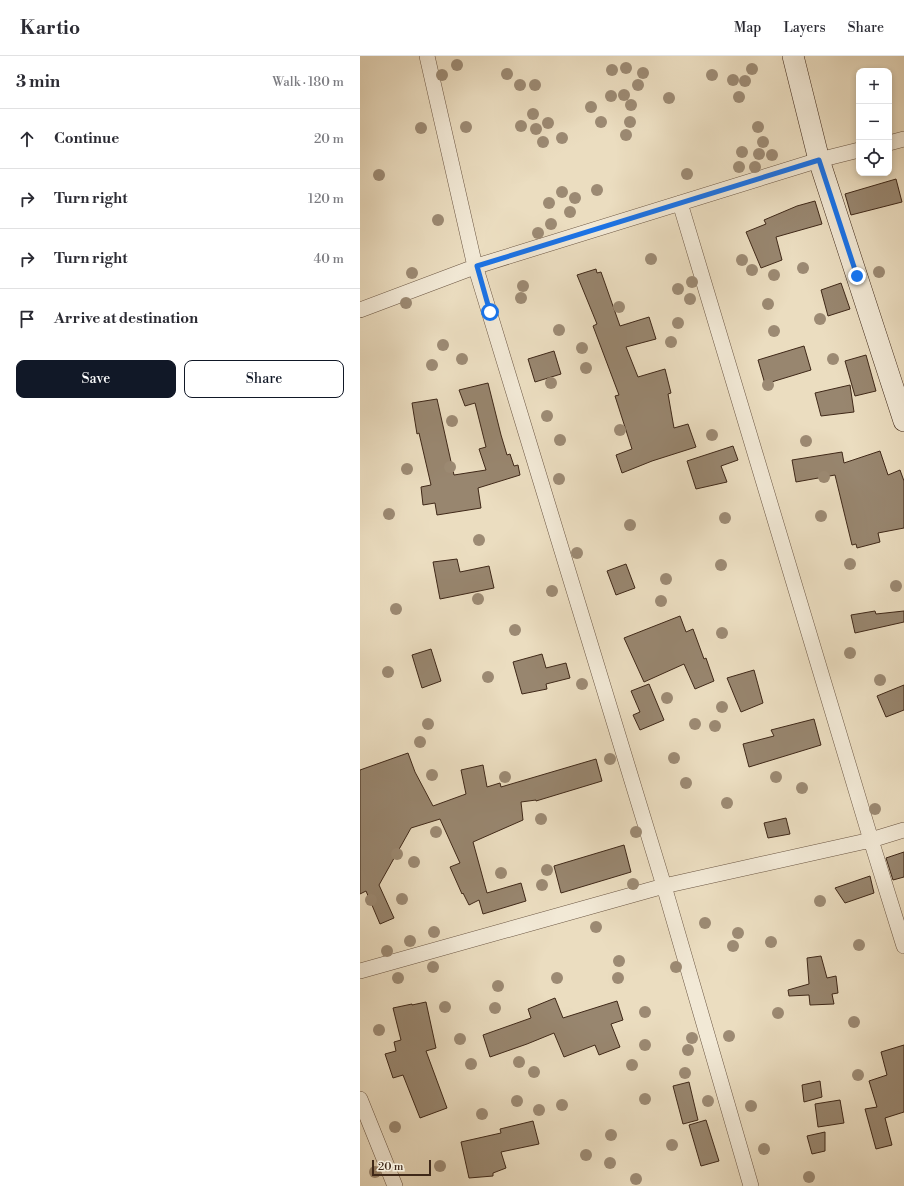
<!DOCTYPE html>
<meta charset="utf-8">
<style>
:root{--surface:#fff;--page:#f2f2f3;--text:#2b2b33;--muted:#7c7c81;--line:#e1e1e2;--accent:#111827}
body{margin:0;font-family:"Libre Bodoni",serif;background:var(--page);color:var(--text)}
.controls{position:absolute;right:12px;top:12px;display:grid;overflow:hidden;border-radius:8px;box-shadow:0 2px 6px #0003}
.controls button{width:36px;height:36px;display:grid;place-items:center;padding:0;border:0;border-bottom:1px solid var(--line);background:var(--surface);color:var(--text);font:20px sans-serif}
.scale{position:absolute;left:12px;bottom:10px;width:59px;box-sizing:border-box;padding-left:4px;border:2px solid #3f2818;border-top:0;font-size:11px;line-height:14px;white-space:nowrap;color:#3f2818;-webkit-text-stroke:3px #f2e9d6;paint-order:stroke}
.stop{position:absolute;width:12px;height:12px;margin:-9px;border:3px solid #1a73e8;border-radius:50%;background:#fff}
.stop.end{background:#1a73e8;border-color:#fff;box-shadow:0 1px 4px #0008}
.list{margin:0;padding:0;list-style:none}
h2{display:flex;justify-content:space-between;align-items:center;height:52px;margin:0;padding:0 16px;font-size:17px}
h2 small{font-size:13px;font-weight:400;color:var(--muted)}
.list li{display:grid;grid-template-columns:26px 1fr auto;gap:12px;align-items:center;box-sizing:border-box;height:60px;padding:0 16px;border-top:1px solid var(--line)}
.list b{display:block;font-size:15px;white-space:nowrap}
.list em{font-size:13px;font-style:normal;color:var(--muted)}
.actions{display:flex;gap:8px;padding:12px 16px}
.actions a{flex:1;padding:9px 0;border:1px solid var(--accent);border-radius:8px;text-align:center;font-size:14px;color:var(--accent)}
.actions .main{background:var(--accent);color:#fff}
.icon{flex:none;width:22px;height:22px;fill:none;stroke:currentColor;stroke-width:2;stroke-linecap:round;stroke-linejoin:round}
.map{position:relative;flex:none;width:544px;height:1130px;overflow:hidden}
header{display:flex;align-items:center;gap:24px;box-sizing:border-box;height:56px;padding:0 20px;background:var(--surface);border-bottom:1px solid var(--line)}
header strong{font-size:19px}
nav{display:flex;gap:22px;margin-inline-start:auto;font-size:14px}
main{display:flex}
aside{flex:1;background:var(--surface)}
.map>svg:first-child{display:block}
</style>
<header>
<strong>Kartio</strong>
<nav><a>Map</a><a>Layers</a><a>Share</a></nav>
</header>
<main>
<aside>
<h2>3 min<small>Walk · 180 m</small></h2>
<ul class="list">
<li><svg class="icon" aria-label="ahead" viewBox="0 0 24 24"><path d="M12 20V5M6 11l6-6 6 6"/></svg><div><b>Continue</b></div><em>20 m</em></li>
<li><svg class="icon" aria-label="right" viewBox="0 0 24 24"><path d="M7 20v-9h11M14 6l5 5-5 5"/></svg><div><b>Turn right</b></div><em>120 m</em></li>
<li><svg class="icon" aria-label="right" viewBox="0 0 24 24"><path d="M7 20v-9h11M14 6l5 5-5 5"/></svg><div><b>Turn right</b></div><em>40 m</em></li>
<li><svg class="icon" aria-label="arrive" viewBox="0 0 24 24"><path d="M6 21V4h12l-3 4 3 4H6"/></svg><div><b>Arrive at destination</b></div></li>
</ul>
<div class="actions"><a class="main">Save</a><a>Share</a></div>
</aside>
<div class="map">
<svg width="544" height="1130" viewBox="0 0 544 1130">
<rect width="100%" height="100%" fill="#ebddc0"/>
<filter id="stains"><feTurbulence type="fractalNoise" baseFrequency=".005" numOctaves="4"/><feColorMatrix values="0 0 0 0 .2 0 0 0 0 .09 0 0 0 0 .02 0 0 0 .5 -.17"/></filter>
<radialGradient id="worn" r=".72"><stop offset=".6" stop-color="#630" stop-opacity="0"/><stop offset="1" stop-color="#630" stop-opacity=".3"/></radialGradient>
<!-- building -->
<path fill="#98866f" stroke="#3f2818" d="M536,123l6,23 -51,13 -6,-21z
M455,145l7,23 -46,13 6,23 -21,8 -15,-36 20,-8 -2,-4 33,-14z
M236,213l1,4 4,-1 19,54 29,-9 7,22 -30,8 12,30 27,-8 6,24 -3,1 6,34 14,-4 8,23 -44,14 -30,12 -6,-18 16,-6 -17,-53 4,-1 -26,-69 4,-2 -20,-49z
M481,227l9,26 -22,7 -7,-26z
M444,290l7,24 -46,14 -7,-24z
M194,295l7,23 -26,8 -7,-23z
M506,299l10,36 -21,5 -10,-35z
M128,327l13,52 6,20 3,-1 4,12 4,-1 2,10 -42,13 3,20 -44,7 -2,-12 -12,2 -2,-18 10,-2 -12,-52 -2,1 -5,-31 25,-4 17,76 32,-5 -7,-21 7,-2 -11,-44 -10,3 -6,-16z
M490,329l4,27 -33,4 -6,-23z
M373,390l5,14 -17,6 6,16 -31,7 -9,-28z
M520,395l8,24 12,-5 4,11v47l-26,5 2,9 -23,6 -1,-4 -4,1 -17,-70 -39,7 -4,-22 50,-8 2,11z
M97,503l3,13 29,-6 5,22 -54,11 -7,-37z
M266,508l9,24 -19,7 -9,-24z
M515,555l1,3 28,-3v11l-49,11 -4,-18z
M320,560l6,16 7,-3 11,30 2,-1 8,23 -19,8 -11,-25 -40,18 -20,-44z
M71,593l10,32 -19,7 -10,-33z
M182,598l4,14 20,-5 4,15 -24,6 1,5 -25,5 -9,-32z
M394,614l9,33 -22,9 -14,-34z
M289,628l15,36 -24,10 -7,-15 7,-3 -9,-21z
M544,629v25l-18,7 -9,-21z
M454,663l7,26 -72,22 -6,-23 31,-8 -3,-6z
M48,697l7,19 18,34 33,-12 -5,-24 22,-5 4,22 13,-4 1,4 95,-28 6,22 -66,20v-1l-15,2 2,18 -50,22 14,51 34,-10 5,18 -43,13 -4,-14 -10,5 -6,-12 -1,1 -12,-27 10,-4 -20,-44 -29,9 -32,57 15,33 -14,6 -14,-33 -6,3v-124z
M426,762l4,16 -22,4 -4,-15z
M264,789l7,27 -70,21 -7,-27z
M544,796v25l-11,3 -7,-22z
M510,820l4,17 -29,10 -10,-15z
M461,900l6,22 9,-2 2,17 -6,1 2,10 -24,1 -1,-10 -20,1 -1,-6 21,-6 -2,-26z
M195,942l8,20 54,-17 6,19 -12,4 9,23 -21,8 -4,-10 -31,12 -10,-24 -27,11 -37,13 -7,-22 48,-17 -3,-9z
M66,946l10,46 -10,3 21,57 -27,10 -17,-43 -10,3 -8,-24 11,-3 -2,-9 7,-2 -8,-32 19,-4v1z
M544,989v67l-19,6 7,27 -16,4 -11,-40 12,-2 -8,-26 18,-6 -6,-23z
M460,1025l2,16 -18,5 -2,-17z
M329,1026l9,38 -15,4 -10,-38z
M480,1044l4,23 -26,4 -3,-23z
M346,1064l13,41 -18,5 -12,-41z
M173,1065l6,23 -38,8 5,16 -13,5v3l-24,2 -8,-36 40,-9 -1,-4z
M465,1076v19l-13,3 -5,-18z"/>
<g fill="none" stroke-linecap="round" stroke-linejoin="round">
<!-- street casing -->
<g stroke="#6a5542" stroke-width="16">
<path id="street" d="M67,0l47,206 190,624 87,300
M529,87l15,-4
M320,147l191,637 33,106
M0,254l117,-44 342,-106 40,-10
M0,915l304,-85 207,-46 33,-10
M0,1043l35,87"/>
</g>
<!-- secondary casing -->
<g stroke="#3f2818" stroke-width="22">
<path id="secondary" d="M433,0l26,104 85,261"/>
</g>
<!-- street -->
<use href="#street" stroke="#f2e9d6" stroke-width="15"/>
<!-- secondary -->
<use href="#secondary" stroke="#f2e9d6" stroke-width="21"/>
</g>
<!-- trees -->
<g fill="#9c8a73">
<circle cx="97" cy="9" r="6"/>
<circle cx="266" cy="12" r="6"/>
<circle cx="392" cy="13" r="6"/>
<circle cx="252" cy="14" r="6"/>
<circle cx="283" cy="17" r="6"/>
<circle cx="147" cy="18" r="6"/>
<circle cx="82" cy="19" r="6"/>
<circle cx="352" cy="19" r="6"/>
<circle cx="373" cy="24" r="6"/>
<circle cx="385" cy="25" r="6"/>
<circle cx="160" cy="29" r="6"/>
<circle cx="175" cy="29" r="6"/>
<circle cx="278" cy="29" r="6"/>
<circle cx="264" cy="39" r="6"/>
<circle cx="251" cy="40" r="6"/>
<circle cx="379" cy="41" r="6"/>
<circle cx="309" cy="42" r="6"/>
<circle cx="271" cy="49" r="6"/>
<circle cx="231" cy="51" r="6"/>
<circle cx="173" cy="58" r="6"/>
<circle cx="241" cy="66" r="6"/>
<circle cx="270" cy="66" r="6"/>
<circle cx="188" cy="67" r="6"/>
<circle cx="161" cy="70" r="6"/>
<circle cx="106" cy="71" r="6"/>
<circle cx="398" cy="71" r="6"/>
<circle cx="61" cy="72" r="6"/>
<circle cx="176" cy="73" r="6"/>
<circle cx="266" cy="79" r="6"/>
<circle cx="202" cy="82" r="6"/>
<circle cx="183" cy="86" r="6"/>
<circle cx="403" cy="86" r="6"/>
<circle cx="382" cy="96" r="6"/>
<circle cx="399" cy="98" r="6"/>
<circle cx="412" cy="99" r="6"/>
<circle cx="379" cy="111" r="6"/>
<circle cx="395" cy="111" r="6"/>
<circle cx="327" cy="118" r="6"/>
<circle cx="19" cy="119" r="6"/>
<circle cx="237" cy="134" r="6"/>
<circle cx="202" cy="136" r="6"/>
<circle cx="215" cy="142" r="6"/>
<circle cx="189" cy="147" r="6"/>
<circle cx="210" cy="156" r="6"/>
<circle cx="78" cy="164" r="6"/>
<circle cx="191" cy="168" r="6"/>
<circle cx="178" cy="177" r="6"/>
<circle cx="291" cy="203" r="6"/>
<circle cx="382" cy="204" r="6"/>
<circle cx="443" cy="212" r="6"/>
<circle cx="392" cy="214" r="6"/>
<circle cx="519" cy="216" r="6"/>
<circle cx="52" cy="217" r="6"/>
<circle cx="414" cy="219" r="6"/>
<circle cx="332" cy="226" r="6"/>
<circle cx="163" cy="230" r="6"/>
<circle cx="318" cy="233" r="6"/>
<circle cx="161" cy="242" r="6"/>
<circle cx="330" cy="243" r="6"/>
<circle cx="46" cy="247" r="6"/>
<circle cx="408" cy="248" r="6"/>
<circle cx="259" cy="251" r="6"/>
<circle cx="460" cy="263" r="6"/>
<circle cx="318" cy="267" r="6"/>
<circle cx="199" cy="274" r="6"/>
<circle cx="414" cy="275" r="6"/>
<circle cx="311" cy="286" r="6"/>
<circle cx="83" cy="289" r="6"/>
<circle cx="222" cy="292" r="6"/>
<circle cx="102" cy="303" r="6"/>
<circle cx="473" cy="303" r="6"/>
<circle cx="72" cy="309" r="6"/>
<circle cx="226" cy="312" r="6"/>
<circle cx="191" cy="327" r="6"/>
<circle cx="408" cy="329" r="6"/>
<circle cx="187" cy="360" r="6"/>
<circle cx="92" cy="365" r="6"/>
<circle cx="260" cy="374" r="6"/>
<circle cx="352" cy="379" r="6"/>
<circle cx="200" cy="384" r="6"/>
<circle cx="446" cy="385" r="6"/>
<circle cx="90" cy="411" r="6"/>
<circle cx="47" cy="413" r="6"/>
<circle cx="464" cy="421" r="6"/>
<circle cx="199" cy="423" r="6"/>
<circle cx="29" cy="458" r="6"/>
<circle cx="461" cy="460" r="6"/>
<circle cx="365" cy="462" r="6"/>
<circle cx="270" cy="469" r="6"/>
<circle cx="119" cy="484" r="6"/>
<circle cx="217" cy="497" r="6"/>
<circle cx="490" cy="508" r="6"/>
<circle cx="361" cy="509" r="6"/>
<circle cx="306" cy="523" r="6"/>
<circle cx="536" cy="530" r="6"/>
<circle cx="192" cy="535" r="6"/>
<circle cx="118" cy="543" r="6"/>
<circle cx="301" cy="545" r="6"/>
<circle cx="36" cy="553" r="6"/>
<circle cx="155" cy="574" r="6"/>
<circle cx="362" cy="577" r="6"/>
<circle cx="490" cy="597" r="6"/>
<circle cx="28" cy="616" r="6"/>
<circle cx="128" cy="621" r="6"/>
<circle cx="520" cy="624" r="6"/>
<circle cx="222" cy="628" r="6"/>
<circle cx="307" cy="642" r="6"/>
<circle cx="362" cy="651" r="6"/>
<circle cx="68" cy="668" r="6"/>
<circle cx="335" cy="668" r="6"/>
<circle cx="355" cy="670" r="6"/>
<circle cx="60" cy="686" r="6"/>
<circle cx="314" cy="702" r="6"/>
<circle cx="250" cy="703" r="6"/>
<circle cx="72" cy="719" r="6"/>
<circle cx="145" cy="721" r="6"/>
<circle cx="416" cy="721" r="6"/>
<circle cx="326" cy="727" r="6"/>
<circle cx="442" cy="732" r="6"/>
<circle cx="367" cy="747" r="6"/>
<circle cx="515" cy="753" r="6"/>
<circle cx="181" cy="763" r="6"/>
<circle cx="76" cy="776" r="6"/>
<circle cx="276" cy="776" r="6"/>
<circle cx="37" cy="798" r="6"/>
<circle cx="54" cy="806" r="6"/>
<circle cx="187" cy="814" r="6"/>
<circle cx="141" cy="817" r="6"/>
<circle cx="273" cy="828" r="6"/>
<circle cx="182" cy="829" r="6"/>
<circle cx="42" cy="843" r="6"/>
<circle cx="11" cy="844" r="6"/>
<circle cx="460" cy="845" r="6"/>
<circle cx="345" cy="867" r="6"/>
<circle cx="236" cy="871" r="6"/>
<circle cx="74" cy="876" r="6"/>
<circle cx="378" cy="877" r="6"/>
<circle cx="50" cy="885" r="6"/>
<circle cx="411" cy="886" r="6"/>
<circle cx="499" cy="889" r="6"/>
<circle cx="373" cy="890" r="6"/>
<circle cx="27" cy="895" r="6"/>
<circle cx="259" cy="905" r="6"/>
<circle cx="73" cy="911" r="6"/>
<circle cx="316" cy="911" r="6"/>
<circle cx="38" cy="922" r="6"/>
<circle cx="197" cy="922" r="6"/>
<circle cx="258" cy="922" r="6"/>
<circle cx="138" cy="930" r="6"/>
<circle cx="85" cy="951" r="6"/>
<circle cx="135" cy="952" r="6"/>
<circle cx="285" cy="956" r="6"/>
<circle cx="418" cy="957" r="6"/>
<circle cx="494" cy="966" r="6"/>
<circle cx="19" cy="974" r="6"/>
<circle cx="369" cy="980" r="6"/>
<circle cx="332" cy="982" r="6"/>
<circle cx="100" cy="983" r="6"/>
<circle cx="285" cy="989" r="6"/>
<circle cx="328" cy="994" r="6"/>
<circle cx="159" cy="1006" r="6"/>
<circle cx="111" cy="1008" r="6"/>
<circle cx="272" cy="1009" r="6"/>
<circle cx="174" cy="1016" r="6"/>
<circle cx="325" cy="1017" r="6"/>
<circle cx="498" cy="1019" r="6"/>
<circle cx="285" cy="1043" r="6"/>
<circle cx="157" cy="1045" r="6"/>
<circle cx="348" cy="1045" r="6"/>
<circle cx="202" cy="1049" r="6"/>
<circle cx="391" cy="1050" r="6"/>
<circle cx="179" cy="1054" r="6"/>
<circle cx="122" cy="1058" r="6"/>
<circle cx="35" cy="1071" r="6"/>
<circle cx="251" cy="1079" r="6"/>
<circle cx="312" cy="1089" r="6"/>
<circle cx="404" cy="1093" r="6"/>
<circle cx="226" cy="1099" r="6"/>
<circle cx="250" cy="1107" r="6"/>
<circle cx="80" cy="1110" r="6"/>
<circle cx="15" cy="1116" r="6"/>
<circle cx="449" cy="1121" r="6"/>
<circle cx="276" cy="1123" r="6"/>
</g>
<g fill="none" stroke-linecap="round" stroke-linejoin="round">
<!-- route -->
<path stroke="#1a73e8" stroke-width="5" d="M130,256l-13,-46 342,-106 38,116"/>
</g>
<rect width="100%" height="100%" filter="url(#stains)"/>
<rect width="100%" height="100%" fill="url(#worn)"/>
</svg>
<div class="controls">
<button>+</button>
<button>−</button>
<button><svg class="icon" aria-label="locate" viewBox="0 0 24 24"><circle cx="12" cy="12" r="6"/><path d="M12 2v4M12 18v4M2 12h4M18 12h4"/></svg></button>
</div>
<div class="scale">20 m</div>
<div class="stop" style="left:130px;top:256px"></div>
<div class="stop end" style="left:497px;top:220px"></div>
</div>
</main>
